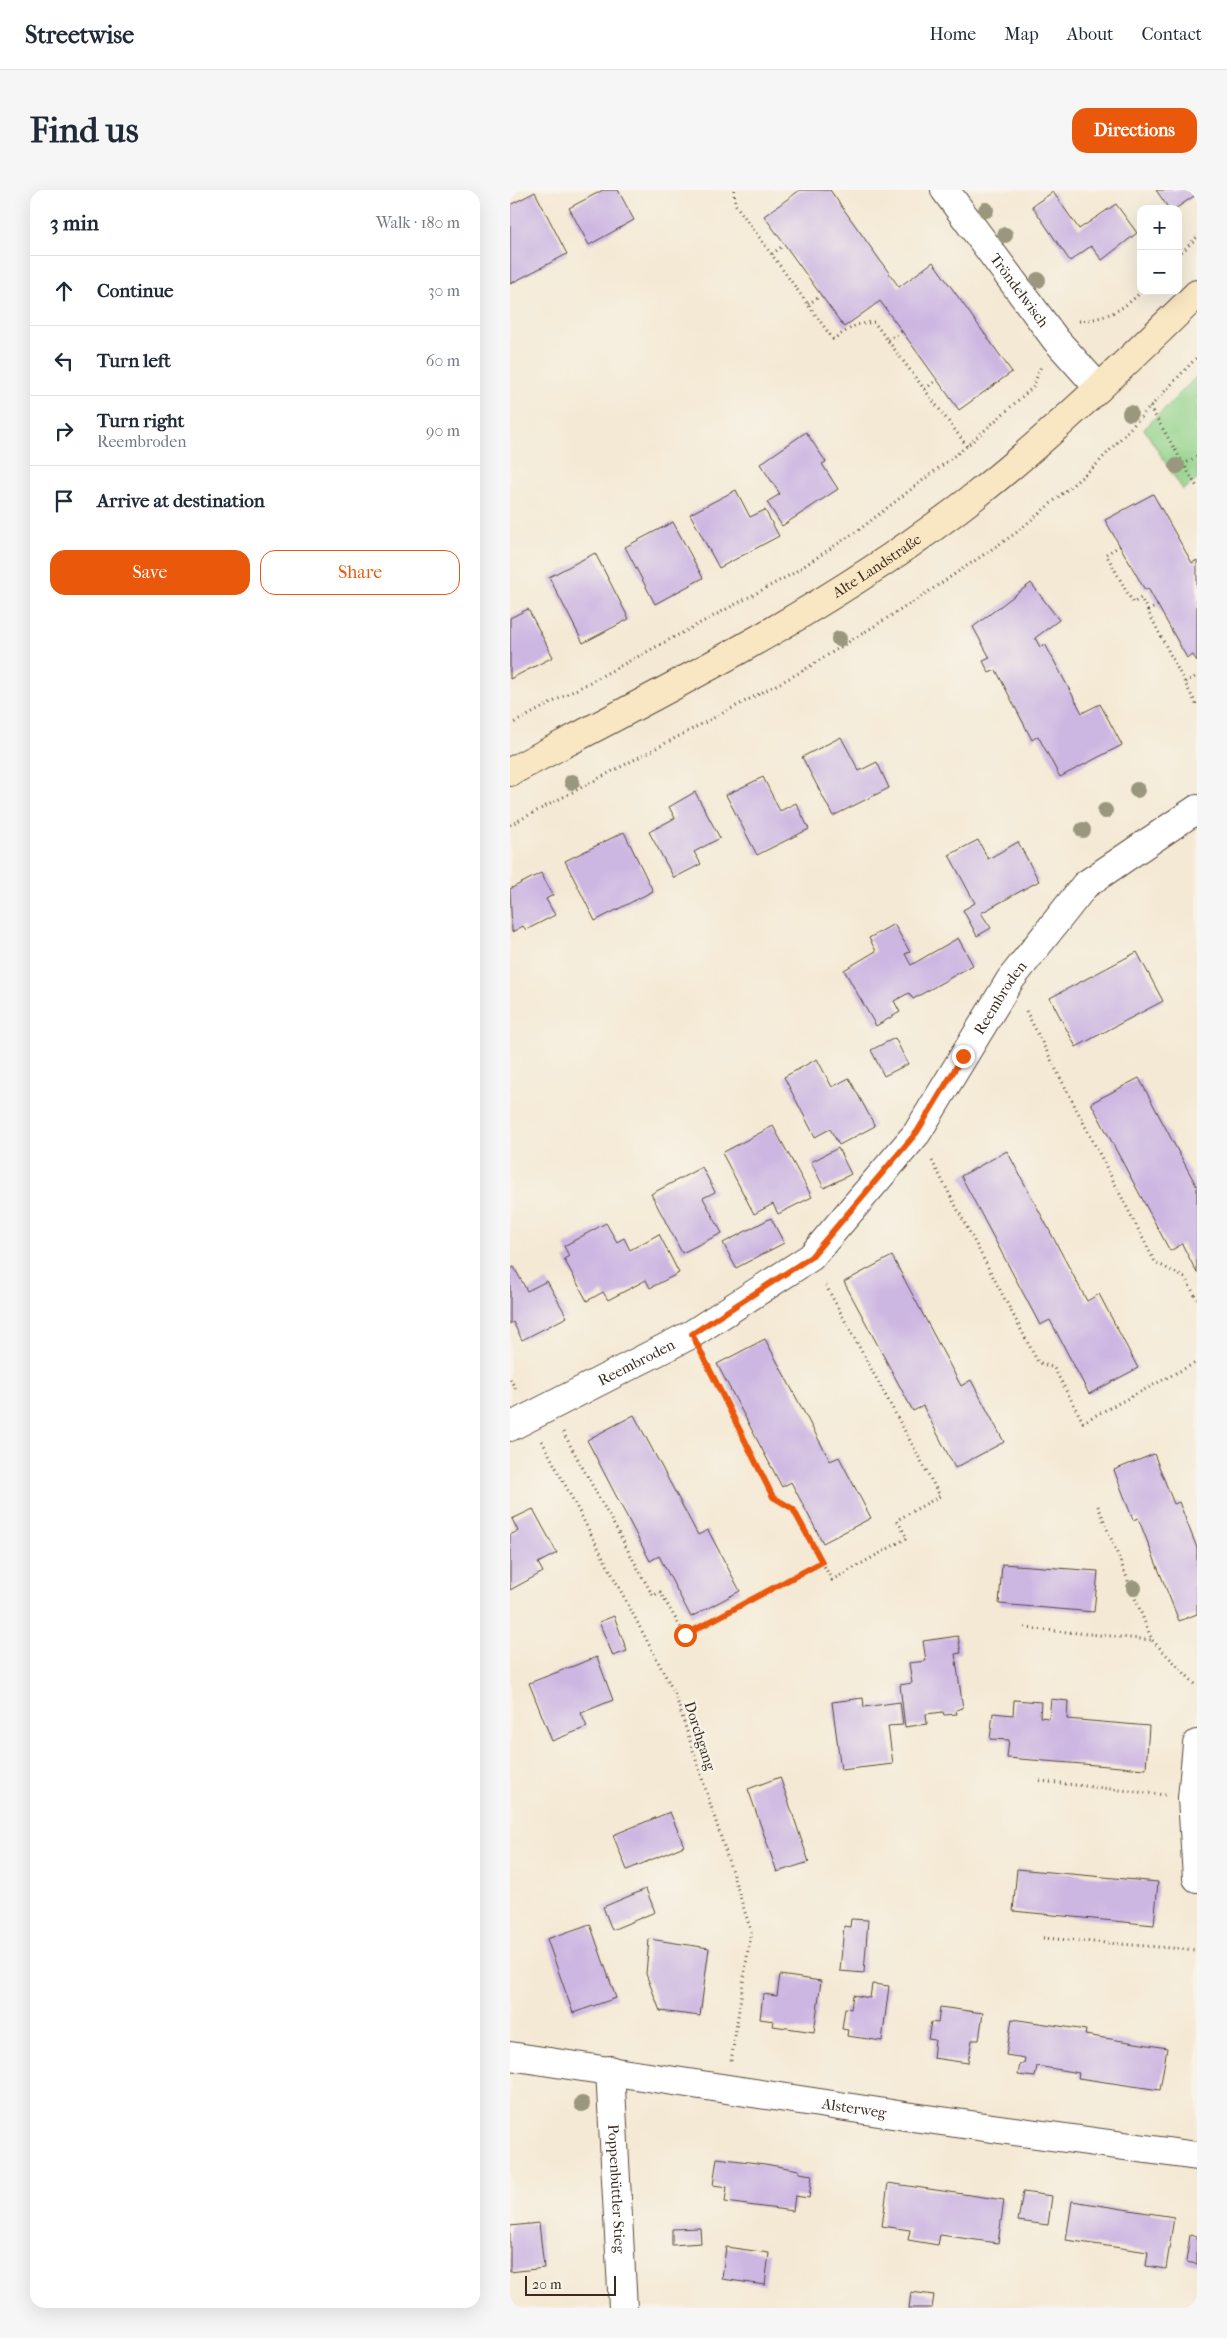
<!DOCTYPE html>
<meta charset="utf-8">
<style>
:root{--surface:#fff;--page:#f6f6f7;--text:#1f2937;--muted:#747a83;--line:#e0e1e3;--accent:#ea580c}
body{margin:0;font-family:"IM FELL French Canon",serif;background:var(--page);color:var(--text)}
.controls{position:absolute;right:15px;top:15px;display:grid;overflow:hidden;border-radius:10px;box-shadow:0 5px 20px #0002}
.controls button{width:45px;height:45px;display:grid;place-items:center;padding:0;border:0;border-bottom:1px solid var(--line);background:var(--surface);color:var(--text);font:25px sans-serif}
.scale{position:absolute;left:15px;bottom:12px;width:91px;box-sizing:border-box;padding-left:5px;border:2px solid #3b2a1e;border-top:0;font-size:14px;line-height:18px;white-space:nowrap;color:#3b2a1e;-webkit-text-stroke:4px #f7f3e8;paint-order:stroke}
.stop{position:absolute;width:15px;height:15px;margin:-11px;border:4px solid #ea580c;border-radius:50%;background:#fff}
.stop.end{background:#ea580c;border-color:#fff;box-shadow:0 1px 5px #0008}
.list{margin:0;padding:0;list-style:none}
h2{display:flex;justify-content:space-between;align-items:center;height:65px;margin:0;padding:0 20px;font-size:21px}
h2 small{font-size:16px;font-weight:400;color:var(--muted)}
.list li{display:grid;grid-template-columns:32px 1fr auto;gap:15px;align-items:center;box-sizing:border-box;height:70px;padding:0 20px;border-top:1px solid var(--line)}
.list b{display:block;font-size:19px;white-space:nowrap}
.list p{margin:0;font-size:16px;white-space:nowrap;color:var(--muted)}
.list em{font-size:16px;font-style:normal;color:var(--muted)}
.actions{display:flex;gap:10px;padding:15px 20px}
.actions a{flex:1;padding:11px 0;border:1px solid var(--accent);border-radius:15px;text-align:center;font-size:18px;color:var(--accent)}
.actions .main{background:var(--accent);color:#fff}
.icon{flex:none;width:28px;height:28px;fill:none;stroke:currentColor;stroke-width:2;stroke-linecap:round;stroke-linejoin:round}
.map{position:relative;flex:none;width:687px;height:2118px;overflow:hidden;border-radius:15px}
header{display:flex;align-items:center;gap:30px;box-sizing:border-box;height:70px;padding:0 25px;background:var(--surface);border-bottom:1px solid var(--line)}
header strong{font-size:24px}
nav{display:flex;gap:28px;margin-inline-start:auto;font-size:18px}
.intro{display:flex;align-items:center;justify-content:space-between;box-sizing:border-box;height:120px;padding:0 30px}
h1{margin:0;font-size:35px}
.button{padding:12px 22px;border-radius:15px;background:var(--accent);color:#fff;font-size:18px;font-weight:700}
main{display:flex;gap:30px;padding:0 30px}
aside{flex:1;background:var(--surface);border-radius:15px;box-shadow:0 5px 20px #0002}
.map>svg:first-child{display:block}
</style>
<header>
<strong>Streetwise</strong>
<nav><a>Home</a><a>Map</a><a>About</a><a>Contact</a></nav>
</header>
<div class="intro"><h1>Find us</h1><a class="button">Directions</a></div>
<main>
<aside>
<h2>3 min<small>Walk · 180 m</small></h2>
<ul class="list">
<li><svg class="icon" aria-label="ahead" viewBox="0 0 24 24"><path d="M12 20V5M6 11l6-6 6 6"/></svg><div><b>Continue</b></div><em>30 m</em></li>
<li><svg class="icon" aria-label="left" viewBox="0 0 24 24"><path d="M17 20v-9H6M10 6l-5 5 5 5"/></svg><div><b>Turn left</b></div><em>60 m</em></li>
<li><svg class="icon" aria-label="right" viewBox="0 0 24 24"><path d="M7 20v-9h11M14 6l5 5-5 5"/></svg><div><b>Turn right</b><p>Reembroden</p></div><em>90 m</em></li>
<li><svg class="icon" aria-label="arrive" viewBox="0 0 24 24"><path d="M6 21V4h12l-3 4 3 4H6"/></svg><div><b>Arrive at destination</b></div></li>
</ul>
<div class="actions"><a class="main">Save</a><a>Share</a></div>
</aside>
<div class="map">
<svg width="687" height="2118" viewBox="0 0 687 2118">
<rect width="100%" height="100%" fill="#f7f3e8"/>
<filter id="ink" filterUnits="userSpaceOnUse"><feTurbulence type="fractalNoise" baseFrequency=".02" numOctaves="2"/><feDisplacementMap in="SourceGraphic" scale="10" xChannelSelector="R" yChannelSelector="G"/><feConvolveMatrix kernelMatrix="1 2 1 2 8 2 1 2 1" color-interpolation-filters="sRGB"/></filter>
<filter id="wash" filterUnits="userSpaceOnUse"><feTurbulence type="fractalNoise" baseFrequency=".0096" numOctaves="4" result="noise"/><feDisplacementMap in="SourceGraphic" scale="20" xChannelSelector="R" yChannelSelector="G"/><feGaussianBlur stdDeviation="1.12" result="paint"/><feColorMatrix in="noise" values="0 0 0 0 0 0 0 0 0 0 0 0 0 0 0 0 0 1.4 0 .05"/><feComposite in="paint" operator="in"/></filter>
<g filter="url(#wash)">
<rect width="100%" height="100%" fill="#f4e9d4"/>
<!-- green -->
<path fill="#8fd188" stroke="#657e53" d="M687,186v104l-14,10 -39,-61z"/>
<g id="blocks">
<!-- building -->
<path fill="#ccb6e2" d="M93,0h15l16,30 -45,25 -20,-37z
M290,0h30l69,97 34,-25 79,110 -53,38 -79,-109 -36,26 -80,-111z
M646,0h41v4l-22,15h-6z
M25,2l32,62 -57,30v-79z
M543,2l26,37 37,-25 21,29 -35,27 -11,-14 -21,15 -38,-55z
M296,242l20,30 -4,2 16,25 -56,37 -15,-24 13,-8 -20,-30z
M226,300l14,27 15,-7 14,26 -60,32 -29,-54z
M643,304l39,69 5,-3v101l-4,-6 -6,3 -39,-70 -3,2 -40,-70z
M163,332l30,56 -48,26 -30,-57z
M85,363l34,66 -46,24 -34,-66z
M521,393l28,37 -24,18 5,9 5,-3 37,69 18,-9 22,41 -62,32 -22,-41 -6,4 -36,-70 -7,3 -6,-12 7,-3 -17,-31z
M18,419l25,48 -43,22v-61z
M331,547l18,34 18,-9 12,26 -56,28 -31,-59z
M253,587l17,34 16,-8 13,26 -52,26 -31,-60z
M185,602l25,46 -26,14 7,12 -27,14 -25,-46 26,-14 -6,-11z
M114,642l29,59 -58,30 -30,-60z
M468,650l10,19 30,-17 21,39 -58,32 10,15 -14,8 -14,-26 12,-7 -26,-48z
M31,683l12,22 -7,4 9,16 -29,15 -3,-4 -11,6 -2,-43z
M384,734l16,28 -5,2 6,11 47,-27 15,27 -60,34 -4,-6 -15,8 6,11 -24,14 -32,-56 32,-19 -7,-13z
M627,762l26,49 -87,46 -26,-49z
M385,848l13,26 -24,12 -13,-26z
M307,869l15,28 17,-9 26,48 -36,19 -9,-16 -15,8 -31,-60z
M629,888l58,109v86l-15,-29 -12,7 -79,-148z
M263,936l39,71 -34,17 -5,-10 -19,10 -32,-61z
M328,958l13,26 -27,14 -13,-26z
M497,961l80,150 12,-7 39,74 -49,26 -39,-74 -10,5 -79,-149z
M192,977l13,25 -12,6 19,35 -40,20 -31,-59z
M261,1028l13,25 -48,25 -13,-25z
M96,1033l11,19 7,-4 6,12 29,-16 20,39 -29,15 -4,-8 -38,20 -5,-8 -16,9 -23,-42 5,-3 -5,-10z
M382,1066l69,130 10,-6 33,62 -49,26 -32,-62 -10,5 -69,-129z
M4,1077l13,24 20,-10 20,36 -45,23 -9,-18 -3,2v-55z
M255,1149l65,122 9,-4 32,61 -48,25 -32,-61 -9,5 -65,-123z
M124,1225l64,120 10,-5 32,61 -49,26 -32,-61 -9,5 -63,-121z
M644,1264l20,50 5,-2 18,46v66l-18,7 -41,-103 -5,2 -19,-50z
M23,1319l24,44 -19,10 5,9 -33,18v-55l8,-4 -6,-12z
M492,1374l96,7 -4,41 -95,-8z
M104,1426l13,35 -14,5 -14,-34z
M448,1446l3,17 -6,1 8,54 -7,2 1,4 -13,1 -1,-3 -17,2 1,10 -22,3 -5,-42 12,-2 -3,-20 17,-2 -3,-20z
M87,1467l16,43 -32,13 6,14 -35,14 -23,-58z
M353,1508l1,9 36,-5 3,23 -15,1 5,38 -52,6 -9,-68z
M541,1509l17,2 -1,18 82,7 -3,43 -139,-11 2,-18 -19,-1 3,-26 20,2 1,-15 27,2 -1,15 9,1z
M270,1587l29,85 -32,10 -29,-83z
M160,1622l14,34 -57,24 -14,-35z
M507,1679l141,13 -4,43 -141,-14z
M136,1699l9,23 -43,18 -9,-23z
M341,1729l17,1 -4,53 -24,-2 4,-45 6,1z
M80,1734l26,74 -43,15 -26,-74z
M139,1749l60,9 -9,68 -40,-5 -14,-37z
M270,1785l41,6 -7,51 -41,-6 1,-5 -14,-2 3,-25 14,2z
M362,1794l17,2 -7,55 -35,-5 1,-6 -6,-1 3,-21 6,1 2,-14 17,3z
M430,1817l43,6 -4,27h-7l-4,23 -35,-5 2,-18 -7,-1 3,-17 7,1z
M502,1829l74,11 -1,5 82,13 -7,42 -82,-12 1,-5 -42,-7 -2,11 -17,-2 2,-11h4l1,-6 -19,-3z
M207,1968l48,6 34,6v3l13,2 -3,23 -14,-2 -2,15 -68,-9 2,-15 -14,-2z
M378,1993l116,17 -6,43 -58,-8 -2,10 -30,-5 2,-10 -28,-4z
M513,2002l29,4 -4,29 -30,-4z
M562,2011l102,16 -8,52 -20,-3 2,-14 -82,-12z
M29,2033l5,45 -34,4v-46z
M190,2038l1,15 -29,2v-16z
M680,2045l7,1v28l-11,-2z
M216,2057l43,6 -4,32 -43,-6z
M401,2102l23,3 -2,13h-23z"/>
</g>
</g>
<g filter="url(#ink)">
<use href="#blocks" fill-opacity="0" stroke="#574739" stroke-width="1"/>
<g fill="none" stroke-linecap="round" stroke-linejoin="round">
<!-- street casing -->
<g stroke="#574739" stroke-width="30">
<g id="street">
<path id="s1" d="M435,0l111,150 43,48"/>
<path id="s2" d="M0,1237l182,-93 119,-77 106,-124 93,-153 75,-95 112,-76"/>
<path d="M687,1554l-5,54 5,80"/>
<path id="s3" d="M0,1866l395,60 292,40"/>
<path id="s4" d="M100,1880l13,238"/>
</g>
</g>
<!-- secondary casing -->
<g stroke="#574739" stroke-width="30">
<g id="secondary">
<path id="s5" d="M0,582c160,-84 322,-164 465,-276 78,-62 150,-132 222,-202"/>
</g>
</g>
<!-- path -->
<path stroke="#574739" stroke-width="3" stroke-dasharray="1 4" stroke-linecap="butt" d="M224,0l1,14 98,135 23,-14 18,-3 93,124
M262,64l12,-9
M668,66l19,-19
M298,114l13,-8
M569,131c27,-2 44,-11 63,-30
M378,150l14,-9
M415,199l12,-9
M640,217l47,80
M673,275l14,-9
M610,356l-14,8 27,49 8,-5 56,108
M638,421l10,-6
M675,492l12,-6
M0,535l282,-151 68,-45 107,-83 66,-59 8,-21
M0,635l289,-152 114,-71 103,-69 80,-68 101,-108
M516,821l129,251 30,16 12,21
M422,971l106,201 16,6 29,54 114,-60
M195,1169l68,138 20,12 29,53
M0,1189l7,12
M53,1242l90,164 7,-4 25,43 137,-73 10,18 75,-42 -10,-18 43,-24 -116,-214
M32,1251l133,253 76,237 -20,131
M588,1316l54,134 45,46
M515,1438l127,12
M530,1591l125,14
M533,1748l154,12"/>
<!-- street -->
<use href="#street" stroke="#fff" stroke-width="28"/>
<!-- secondary -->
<use href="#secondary" stroke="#f9e7c3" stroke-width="28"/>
</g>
<!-- trees -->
<g fill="#9a977e">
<circle cx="476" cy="20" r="8"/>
<circle cx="495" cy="45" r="8"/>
<circle cx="528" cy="90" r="8"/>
<circle cx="620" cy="223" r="8"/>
<circle cx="667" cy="276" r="8"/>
<circle cx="329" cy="449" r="8"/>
<circle cx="62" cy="592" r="8"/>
<circle cx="627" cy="600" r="8"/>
<circle cx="595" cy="621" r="8"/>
<circle cx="573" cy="640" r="8"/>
<circle cx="624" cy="1398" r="8"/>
<circle cx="72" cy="1914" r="8"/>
</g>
</g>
<g fill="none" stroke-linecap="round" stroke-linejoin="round" filter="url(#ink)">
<!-- route -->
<path stroke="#ea580c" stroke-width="6" d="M175,1445l137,-73 -29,-53 -20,-12 -81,-163 119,-77 106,-125 46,-76"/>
</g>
<g text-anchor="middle" stroke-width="5" stroke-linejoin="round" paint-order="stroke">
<!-- street labels -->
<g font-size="15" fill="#3b2a1e" stroke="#f7f3e8">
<text dy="5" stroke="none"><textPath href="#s1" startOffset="125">Tröndelwisch</textPath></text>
<text dy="5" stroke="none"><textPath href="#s5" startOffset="421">Alte Landstraße</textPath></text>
<text dy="5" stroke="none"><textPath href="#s2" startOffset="668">Reembroden</textPath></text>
<text dy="5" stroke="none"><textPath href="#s2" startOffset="142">Reembroden</textPath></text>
<text transform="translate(190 1546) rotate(72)" y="5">Dorchgang</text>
<text dy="5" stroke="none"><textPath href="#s3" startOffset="348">Alsterweg</textPath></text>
<text dy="5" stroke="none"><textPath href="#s4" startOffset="119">Poppenbüttler Stieg</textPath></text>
</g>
</g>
</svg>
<div class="controls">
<button>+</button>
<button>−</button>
</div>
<div class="scale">20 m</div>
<div class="stop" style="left:175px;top:1445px"></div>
<div class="stop end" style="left:453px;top:866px"></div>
</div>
</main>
